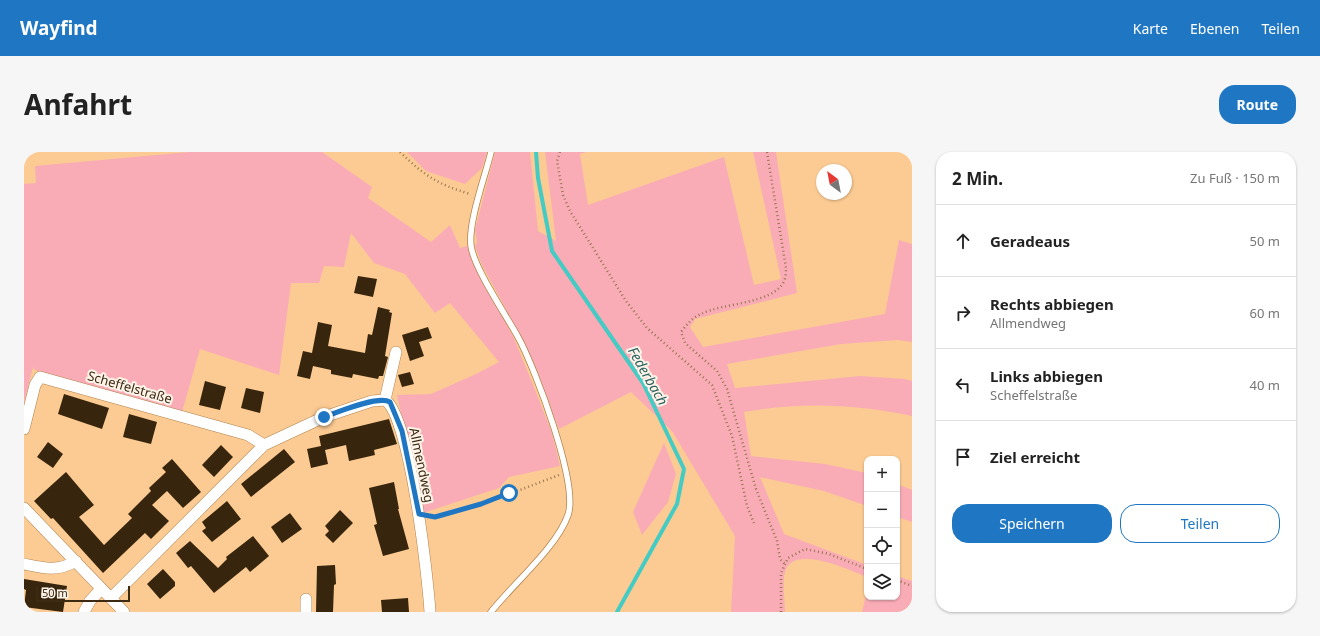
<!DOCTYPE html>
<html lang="de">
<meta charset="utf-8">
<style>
:root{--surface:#fff;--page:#f6f6f6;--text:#222;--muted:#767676;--line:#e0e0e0;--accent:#1f77c4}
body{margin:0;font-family:"Noto Sans",sans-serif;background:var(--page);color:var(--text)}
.controls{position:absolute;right:12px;bottom:12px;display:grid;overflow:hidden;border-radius:8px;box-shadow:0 1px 3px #0004}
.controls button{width:36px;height:36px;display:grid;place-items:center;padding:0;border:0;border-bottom:1px solid var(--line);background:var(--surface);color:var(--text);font:20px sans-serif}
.compass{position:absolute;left:792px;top:12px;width:36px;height:36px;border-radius:50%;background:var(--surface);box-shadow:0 1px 3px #0004;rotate:328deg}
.scale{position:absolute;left:12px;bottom:10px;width:94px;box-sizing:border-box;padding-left:4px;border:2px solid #3c2a13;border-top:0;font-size:11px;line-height:14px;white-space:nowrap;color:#3c2a13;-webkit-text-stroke:3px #fef4e9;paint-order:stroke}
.stop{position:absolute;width:12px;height:12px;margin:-9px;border:3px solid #1f77c4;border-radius:50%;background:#fff}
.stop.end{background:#1f77c4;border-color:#fff;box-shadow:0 1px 4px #0008}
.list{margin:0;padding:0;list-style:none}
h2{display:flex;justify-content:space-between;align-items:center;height:52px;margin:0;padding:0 16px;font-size:17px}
h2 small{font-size:13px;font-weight:400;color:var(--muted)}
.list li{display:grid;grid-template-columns:26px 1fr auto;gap:12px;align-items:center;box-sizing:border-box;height:72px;padding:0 16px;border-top:1px solid var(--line)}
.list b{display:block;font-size:15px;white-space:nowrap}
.list p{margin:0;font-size:13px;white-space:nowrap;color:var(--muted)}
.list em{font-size:13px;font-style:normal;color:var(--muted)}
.actions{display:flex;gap:8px;padding:12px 16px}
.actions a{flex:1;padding:9px 0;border:1px solid var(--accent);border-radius:16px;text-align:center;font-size:14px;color:var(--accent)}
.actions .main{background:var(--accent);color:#fff}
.icon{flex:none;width:22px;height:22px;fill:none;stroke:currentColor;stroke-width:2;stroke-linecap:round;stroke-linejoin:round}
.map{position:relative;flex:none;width:888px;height:460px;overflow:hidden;border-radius:16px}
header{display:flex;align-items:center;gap:24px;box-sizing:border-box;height:56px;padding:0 20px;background:var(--accent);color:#fff}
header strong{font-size:19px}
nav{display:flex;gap:22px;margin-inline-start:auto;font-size:14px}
.intro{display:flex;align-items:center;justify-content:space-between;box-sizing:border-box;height:96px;padding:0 24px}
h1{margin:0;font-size:28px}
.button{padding:10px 18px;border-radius:16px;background:var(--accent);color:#fff;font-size:14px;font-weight:700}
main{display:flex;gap:24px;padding:0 24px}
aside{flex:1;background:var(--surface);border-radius:16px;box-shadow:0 1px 3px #0004}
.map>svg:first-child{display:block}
</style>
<header>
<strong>Wayfind</strong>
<nav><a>Karte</a><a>Ebenen</a><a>Teilen</a></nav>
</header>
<div class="intro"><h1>Anfahrt</h1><a class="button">Route</a></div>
<main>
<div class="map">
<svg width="888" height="460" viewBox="0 0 888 460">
<rect width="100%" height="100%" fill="#fccb93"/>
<!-- green -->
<path fill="#f9acb6" d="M165,0h133l50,35 -4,11 63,44 19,-17 10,23 7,-2 9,24 37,66 21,51 18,46 8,33 -51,11 -10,11 -76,25 -26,-118 34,-1 45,-20 23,-12 -49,-59 -15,10 -30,-39 -31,-11 -23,-30 -7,34 -20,-1 -5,17h-28l-12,92 -79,-26 -18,63 -147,-42 -2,-3 -9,36v-219l12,-1 -1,-17z
M383,0h80l-5,16 -17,16 -39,-13z
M471,0h35l8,79 18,10 -11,-89h41l-6,2 8,51 136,-48 30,128 27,-6 -28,-127h23l21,141 -102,26 -5,8 13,20 182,-33 14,-74 13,4v98l-14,-2 -57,4 -114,20 8,24 125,-12 45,3 7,2v35c-58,-12 -110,-14 -168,-4l7,44 74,8 42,9v33l-43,-15 -64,-14 24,57 83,31v12c-15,-6 -75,-34 -82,-5 -3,10 0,29 0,40h-54l4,-76 -63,-105 -41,-39 -72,37 -38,-92 -40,-74 -6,-17 2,-4 -2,-12z
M640,291l12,31 -8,28 -26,33 -9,-23z
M873,332l15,6v32l-15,-5z
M873,424l15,5v31h-50l5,-21v6h30z"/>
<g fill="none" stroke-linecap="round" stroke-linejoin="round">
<!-- stream -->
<path stroke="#44cbc4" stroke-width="4" d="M512,0l2,26 14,73 91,132 41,86 -7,35 -60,108"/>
</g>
<!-- building -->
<path fill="#37250d" d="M334,124l19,3 -4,18 -19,-4z
M354,155l12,3 -1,2 3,1 -7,43 3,1 -5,19h-4l-1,3 -25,-5 -1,4 -21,-4v-4l-18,-4 -3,13 -13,-3 6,-25 9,2 6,-31 14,3 -4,21 37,7 3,-19 4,1z
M404,175l4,11 -13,4 5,14 -14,5 -8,-26z
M386,220l4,12 -12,3 -4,-12z
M181,229l21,6 -6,23 -21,-5z
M222,236l18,4 -4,21 -19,-5z
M40,242l45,14 -7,21 -44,-15z
M105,262l28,8 -6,22 -28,-7z
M365,267l8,25 -23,6 1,5 -26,6 -3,-16 -21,5 3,14 -17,4 -4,-19 14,-3 -2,-10z
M24,290l15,12 -10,14 -16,-11z
M197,293l12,12 -19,20 -12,-12z
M260,297l11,13 -44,35 -10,-13z
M148,307l29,33 -18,16 -16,-17 -15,14 17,16 -18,18 -6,-6 -42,40 -50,-55 -2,1 -17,-18 32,-29 28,33 -15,12 25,28 28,-27 -4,-4 23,-23 -2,-3 17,-16 -4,-4z
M370,330l5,27h-1l11,40 -26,7 -9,-31 3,-1 -8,-36z
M203,349l14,18 -29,23 -10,-11 4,-3 -4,-6z
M316,358l13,13 -20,20 -8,-8 4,-4 -4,-5z
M266,361l12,16 -20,14 -11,-16z
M229,384l16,20 -19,16 -4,-5 -32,26 -23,-27 -3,2 -12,-15 14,-12 28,27 9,-9 -1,-2z
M311,413l1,19 -2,1 -1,27h-17l1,-46z
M139,417l12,13v4l-15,13 -13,-15z
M0,427l43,7 -4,26 -39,-5 2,-17 -2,-1z
M384,446l1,14h-27l-1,-12z"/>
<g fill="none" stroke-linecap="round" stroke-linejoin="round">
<!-- service casing -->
<g stroke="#b1834d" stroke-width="7">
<path id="service" d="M467,460c22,-28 66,-65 77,-97 11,-31 -33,-147 -50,-178 -12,-22 -44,-69 -47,-91 -3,-24 14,-69 20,-94"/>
</g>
<!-- minor casing -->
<g stroke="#b1834d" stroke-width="12">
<path id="minor" d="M361,248c25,15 43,179 45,212
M361,248l11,-48
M0,277l11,-44 5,-8 208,58 16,10
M0,356l100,104
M0,412c19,4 34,8 52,-3
M87,446l153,-153 60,-28 48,-16 13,-1
M60,460l6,-11 11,-12
M282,460v-13"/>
</g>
<!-- path -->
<path stroke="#96754f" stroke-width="2.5" stroke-dasharray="1 3" stroke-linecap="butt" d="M376,0c25,24 37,32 70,42
M536,0l-3,9 6,34 7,16 56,90 21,27 65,57 20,51 15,70 7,17
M743,0l19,116c0,4 0,11 -3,15 -12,21 -61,20 -82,31 -9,4 -14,10 -20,18l4,11 32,28 10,18 29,100 21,52 3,18 5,5
M405,364l6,1 59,-17 65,-25
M873,428l15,6
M757,460v-39l7,-15 17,-9 24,5 38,15"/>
<!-- service -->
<use href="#service" stroke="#fff" stroke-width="5.5"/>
<!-- minor -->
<use href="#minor" stroke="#fff" stroke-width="11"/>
</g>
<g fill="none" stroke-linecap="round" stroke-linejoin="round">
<!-- route -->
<path stroke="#1f77c4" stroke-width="5" d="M300,265c14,-5 54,-22 66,-15l12,29 17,83 16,3 46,-13 28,-11"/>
</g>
<g text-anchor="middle" stroke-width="4" stroke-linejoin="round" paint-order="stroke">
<!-- street labels -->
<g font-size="13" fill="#3c2a13" stroke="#fef4e9">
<text transform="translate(106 235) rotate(16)" y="5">Scheffelstraße</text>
<text transform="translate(398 313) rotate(78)" y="5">Allmendweg</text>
</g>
<!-- water labels -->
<g font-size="14" font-style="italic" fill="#2c625f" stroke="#fef4e9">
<text transform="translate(624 224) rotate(60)" y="5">Federbach</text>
</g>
</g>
</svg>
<div class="controls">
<button>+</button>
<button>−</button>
<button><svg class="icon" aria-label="locate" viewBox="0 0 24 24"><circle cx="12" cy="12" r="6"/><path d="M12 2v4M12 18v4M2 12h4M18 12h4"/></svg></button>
<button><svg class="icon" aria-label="layers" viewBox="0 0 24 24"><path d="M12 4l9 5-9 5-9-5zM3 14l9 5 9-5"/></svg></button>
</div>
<svg class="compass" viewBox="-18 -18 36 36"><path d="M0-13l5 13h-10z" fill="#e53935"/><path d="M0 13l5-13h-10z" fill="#767676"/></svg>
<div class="scale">50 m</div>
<div class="stop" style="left:485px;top:341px"></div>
<div class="stop end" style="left:300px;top:265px"></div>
</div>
<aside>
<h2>2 Min.<small>Zu Fuß · 150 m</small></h2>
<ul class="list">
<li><svg class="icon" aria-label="ahead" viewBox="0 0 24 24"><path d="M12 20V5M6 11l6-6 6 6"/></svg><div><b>Geradeaus</b></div><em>50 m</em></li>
<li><svg class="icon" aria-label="right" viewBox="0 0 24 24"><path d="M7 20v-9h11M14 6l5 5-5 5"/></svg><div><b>Rechts abbiegen</b><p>Allmendweg</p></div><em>60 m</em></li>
<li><svg class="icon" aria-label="left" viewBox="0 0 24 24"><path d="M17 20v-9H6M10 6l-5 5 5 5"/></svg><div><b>Links abbiegen</b><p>Scheffelstraße</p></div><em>40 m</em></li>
<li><svg class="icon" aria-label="arrive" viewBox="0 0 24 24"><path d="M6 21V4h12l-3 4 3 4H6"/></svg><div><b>Ziel erreicht</b></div></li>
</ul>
<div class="actions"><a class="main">Speichern</a><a>Teilen</a></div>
</aside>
</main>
